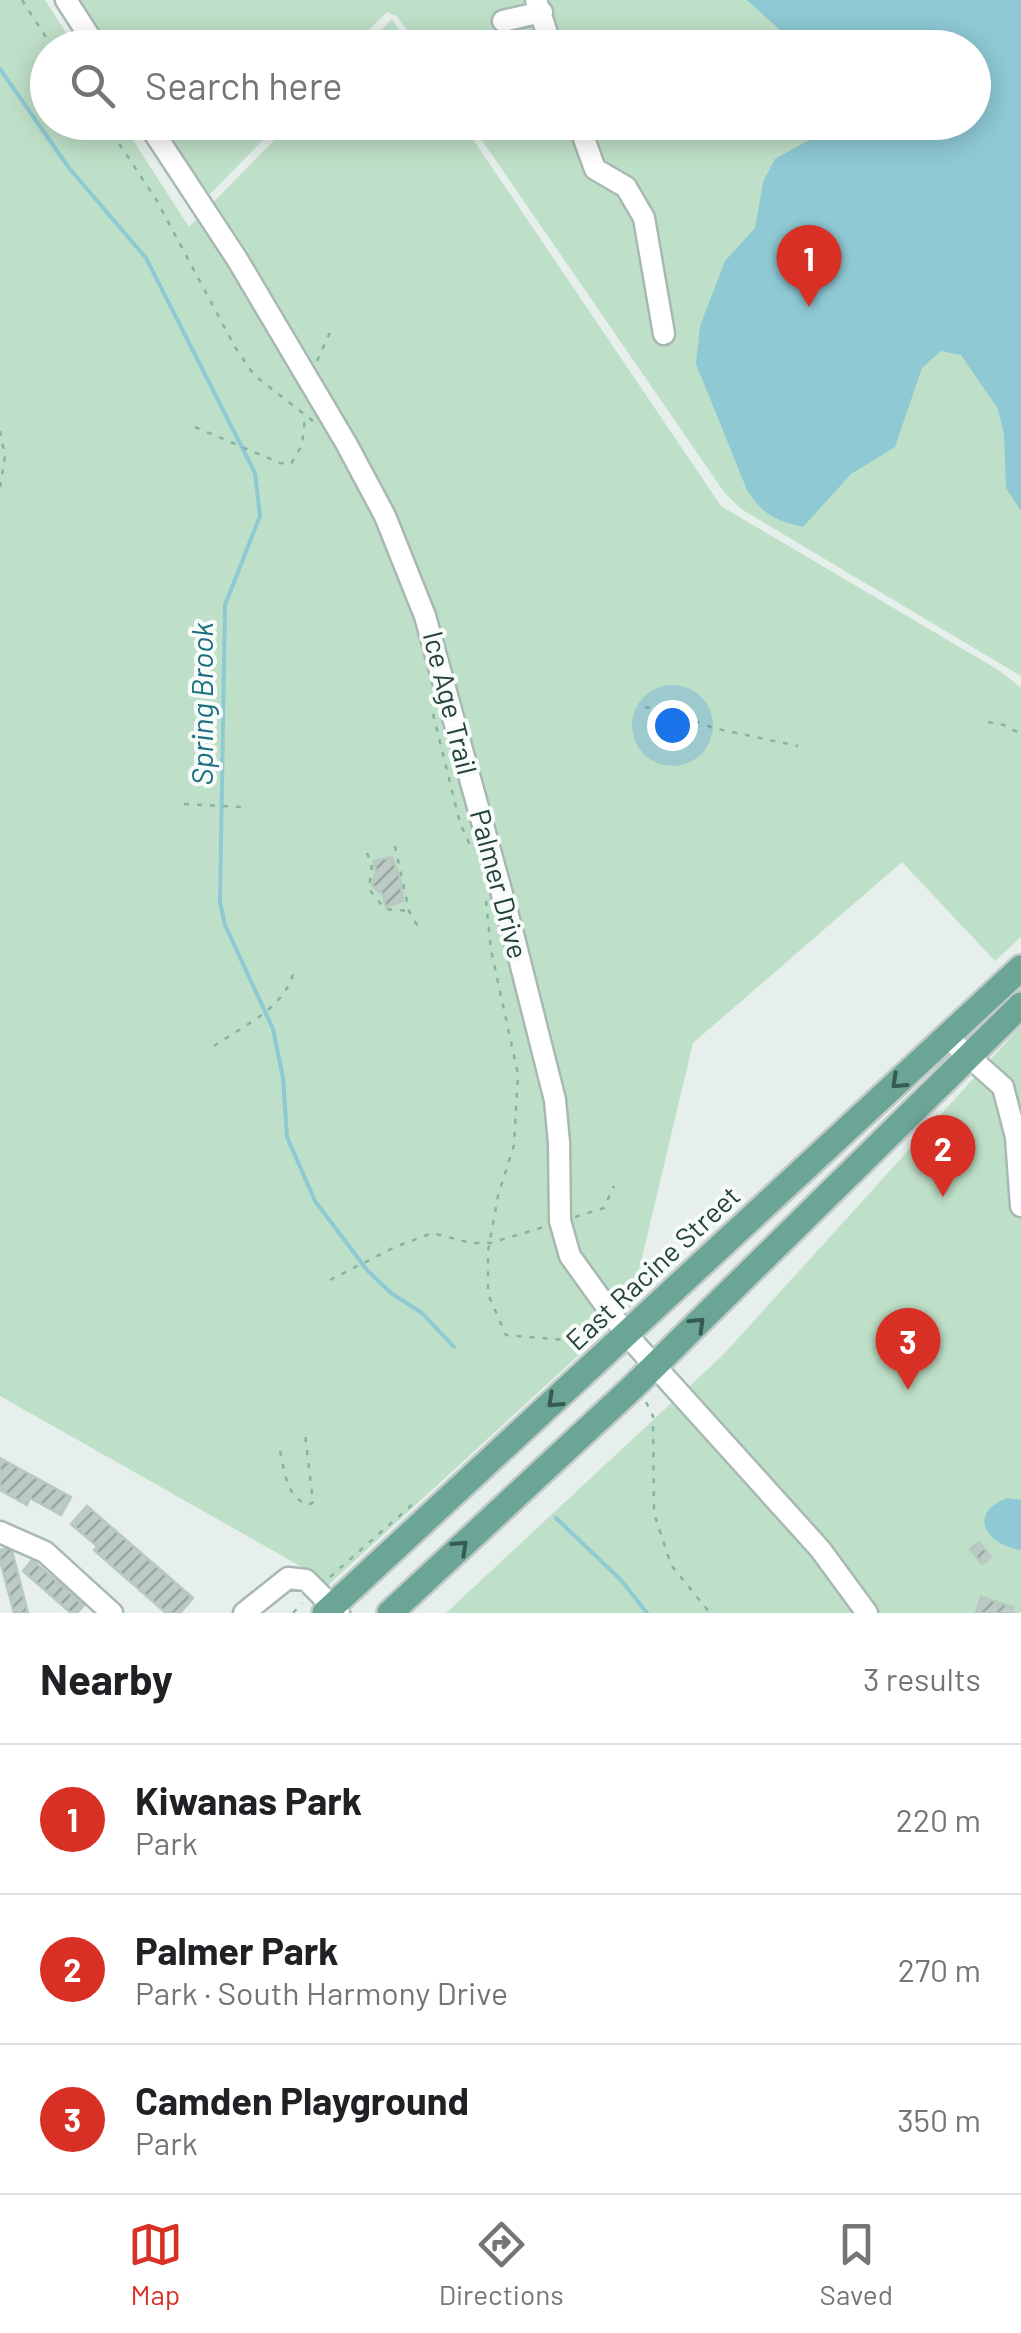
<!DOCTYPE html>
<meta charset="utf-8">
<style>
:root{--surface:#fff;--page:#f2f2f2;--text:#202124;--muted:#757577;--line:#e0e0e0;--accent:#d93025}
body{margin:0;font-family:Barlow,sans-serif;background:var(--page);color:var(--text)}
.you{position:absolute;left:672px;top:725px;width:35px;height:35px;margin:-25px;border:8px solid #fff;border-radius:50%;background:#1a73e8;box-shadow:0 0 0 15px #1a73e833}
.badge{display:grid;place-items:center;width:65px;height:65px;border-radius:50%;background:var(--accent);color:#fff;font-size:32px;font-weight:700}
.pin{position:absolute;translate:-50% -82px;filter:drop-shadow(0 2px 5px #0008)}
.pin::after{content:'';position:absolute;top:52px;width:35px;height:30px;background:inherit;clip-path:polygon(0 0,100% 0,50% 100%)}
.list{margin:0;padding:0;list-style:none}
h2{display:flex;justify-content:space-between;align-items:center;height:130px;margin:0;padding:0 40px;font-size:42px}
h2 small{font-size:32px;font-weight:400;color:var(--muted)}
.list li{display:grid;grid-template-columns:65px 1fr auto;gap:30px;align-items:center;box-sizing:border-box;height:150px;padding:0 40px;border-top:2px solid var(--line)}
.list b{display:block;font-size:38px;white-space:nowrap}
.list p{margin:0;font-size:32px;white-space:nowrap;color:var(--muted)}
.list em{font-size:32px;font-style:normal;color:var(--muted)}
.icon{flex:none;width:55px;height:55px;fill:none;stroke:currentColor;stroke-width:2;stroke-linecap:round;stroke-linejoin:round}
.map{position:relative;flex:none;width:1021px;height:1613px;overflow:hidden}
.search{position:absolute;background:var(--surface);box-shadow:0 5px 25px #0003;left:30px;right:30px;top:30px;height:110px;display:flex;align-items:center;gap:25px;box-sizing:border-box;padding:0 35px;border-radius:55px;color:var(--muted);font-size:38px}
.sheet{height:580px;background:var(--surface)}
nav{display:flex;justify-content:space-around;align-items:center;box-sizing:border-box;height:140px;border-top:2px solid var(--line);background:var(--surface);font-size:28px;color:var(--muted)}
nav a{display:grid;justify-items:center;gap:5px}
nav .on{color:var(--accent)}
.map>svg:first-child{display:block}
</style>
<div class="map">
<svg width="1021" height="1613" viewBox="0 0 1021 1613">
<defs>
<pattern id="building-hatch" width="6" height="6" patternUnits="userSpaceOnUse" patternTransform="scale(2.5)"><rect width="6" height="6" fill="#bbcac4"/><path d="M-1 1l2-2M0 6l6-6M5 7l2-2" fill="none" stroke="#98a6a0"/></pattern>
</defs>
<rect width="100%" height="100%" fill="#e6efeb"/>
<!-- green -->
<path fill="#bfe0c8" d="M0,0h45l30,47 -27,1v74l74,1 67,104 102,-104h171l259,383 279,165 21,17v249l-26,24 -93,-99 -209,181 -63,265 -305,280 -23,-21 -302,-171z
M77,0h944v676l-280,-167 -17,-17 -254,-369 504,-1v-74l-555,-1 -22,-31 -10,-4 -35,35h-245z
M392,19l19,28h-46z
M156,123h124l-75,76z
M1021,1026v587h-575l278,-259z"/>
<!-- water -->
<path fill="#8ec9d4" d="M747,0h274v511l-15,-23 -2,-53 -6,-26 -37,-54 -20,-4 -19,17 -27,79 -44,27 -48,53c-27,-6 -41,-13 -56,-37l-51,-126 4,-38 25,-65 30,-33 8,-46 12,-23 41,-23 10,-13 148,-1v-74l-188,-1 -4,-15z
M1007,1498l14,2v50c-34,-5 -55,-36 -14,-52z"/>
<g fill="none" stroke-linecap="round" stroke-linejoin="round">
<!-- stream -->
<path stroke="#8ec9d4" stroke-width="4" d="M0,69l69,99 77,90 109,215 5,43 -35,89 -5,297 5,23 48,104 10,49 4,59 28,64 52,69 24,23 31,20 32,34
M556,1518l65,62 26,33"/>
</g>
<!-- building -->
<path fill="url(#building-hatch)" stroke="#b8c9c2" stroke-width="2.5" d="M392,857l8,21 3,23 -17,6 -3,-12 -11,-10 4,-13 -2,-11z
M0,1458l71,39 -10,18 -31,-17 -3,7 -27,-15z
M87,1506l106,92 -13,15h-14l-72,-63 3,-4 -26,-22z
M979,1542l12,15 -9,7 -12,-15z
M11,1547l17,66h-14l-14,-53v-10z
M32,1560l52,45 -7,8h-6l-48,-42z
M981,1597l32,10 -1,5 4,1h-40z"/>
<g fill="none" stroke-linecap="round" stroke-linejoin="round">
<!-- minor casing -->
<g stroke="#a8b8b2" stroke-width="25">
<path id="minor" d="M66,0l31,48
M536,0l16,48
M503,21l39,-9
M147,122l90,137 109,184 39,73 40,100 87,314 43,170 4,43 1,78 10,35 56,78 194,215 47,64
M578,122l17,47 31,18 18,31 20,116
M947,1037l56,50 13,50 5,69
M0,1532l45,20 67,61
M244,1613l44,-35 18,2 33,33"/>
</g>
<!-- major casing -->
<g stroke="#c2cac8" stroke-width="30">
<path id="major" d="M325,1613l696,-645
M390,1613l242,-225 389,-383"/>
</g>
<!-- path -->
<path stroke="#86b3a5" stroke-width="2.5" stroke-dasharray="5 8" stroke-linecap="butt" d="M22,0l31,48
M105,122l52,79 78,146 19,28 59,46
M317,361l16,-35
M195,427l85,36 11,1 11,-19 3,-27
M0,431l5,25 -5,31
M645,707l32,7 36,14 85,18
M433,714l27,109 10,22
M988,722l16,3 17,9
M184,804l57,3
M395,846l14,65 11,19
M367,853l5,12 -3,24 16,20 23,2
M486,901l5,49 27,124 -4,71 -16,51 -10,55v43l18,41 83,7
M214,1046c29,-20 69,-37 79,-72
M575,1217l29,-9 10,-22
M330,1280l65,-33 37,-14 39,10h19l54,-16
M646,1402l7,14 1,97 17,52 39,48
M280,1451c5,21 6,47 29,54l4,-3 -8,-68
M330,1577l84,-74
M293,1613l9,-10"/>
<!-- minor -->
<use href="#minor" stroke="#fff" stroke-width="20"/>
<!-- major -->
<use href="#major" stroke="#6aa596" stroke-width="25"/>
</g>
<!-- one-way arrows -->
<defs><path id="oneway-chevron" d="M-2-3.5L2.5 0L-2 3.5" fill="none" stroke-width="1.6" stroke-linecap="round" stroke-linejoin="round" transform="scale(2.5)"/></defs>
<g stroke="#365b51">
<use href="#oneway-chevron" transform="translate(898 1082) rotate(137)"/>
<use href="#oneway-chevron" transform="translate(698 1324) rotate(-44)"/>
<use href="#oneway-chevron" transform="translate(554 1401) rotate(137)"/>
<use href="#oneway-chevron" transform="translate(461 1547) rotate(-43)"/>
</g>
<g text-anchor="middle" stroke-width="8" stroke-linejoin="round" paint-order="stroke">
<!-- street labels -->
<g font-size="28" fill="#24423a" stroke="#f7fbf9">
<text transform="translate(450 703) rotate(76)" y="10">Ice Age Trail</text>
<text transform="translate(499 884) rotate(75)" y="10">Palmer Drive</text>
<text transform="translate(653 1268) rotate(-43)" y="10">East Racine Street</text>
</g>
<!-- water labels -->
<g font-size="30" font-style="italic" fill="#1c6f80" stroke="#f7fbf9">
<text transform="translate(203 704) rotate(-90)" y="10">Spring Brook</text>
</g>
</g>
</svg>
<div class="you"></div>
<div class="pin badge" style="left:809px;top:307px">1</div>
<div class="pin badge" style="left:943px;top:1197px">2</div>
<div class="pin badge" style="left:908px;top:1390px">3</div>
<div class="search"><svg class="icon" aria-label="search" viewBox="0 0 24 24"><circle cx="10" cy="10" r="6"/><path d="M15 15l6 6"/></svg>Search here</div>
</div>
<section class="sheet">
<h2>Nearby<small>3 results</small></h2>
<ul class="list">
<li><span class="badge">1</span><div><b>Kiwanas Park</b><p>Park</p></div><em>220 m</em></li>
<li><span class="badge">2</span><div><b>Palmer Park</b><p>Park · South Harmony Drive</p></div><em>270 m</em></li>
<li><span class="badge">3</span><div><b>Camden Playground</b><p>Park</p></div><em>350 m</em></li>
</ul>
</section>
<nav>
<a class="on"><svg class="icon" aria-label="map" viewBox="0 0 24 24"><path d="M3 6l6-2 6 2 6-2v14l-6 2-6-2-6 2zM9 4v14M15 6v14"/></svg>Map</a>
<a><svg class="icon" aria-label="directions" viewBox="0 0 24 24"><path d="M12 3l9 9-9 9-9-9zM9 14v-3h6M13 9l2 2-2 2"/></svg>Directions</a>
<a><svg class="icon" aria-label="saved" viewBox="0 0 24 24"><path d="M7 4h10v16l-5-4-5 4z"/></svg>Saved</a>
</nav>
